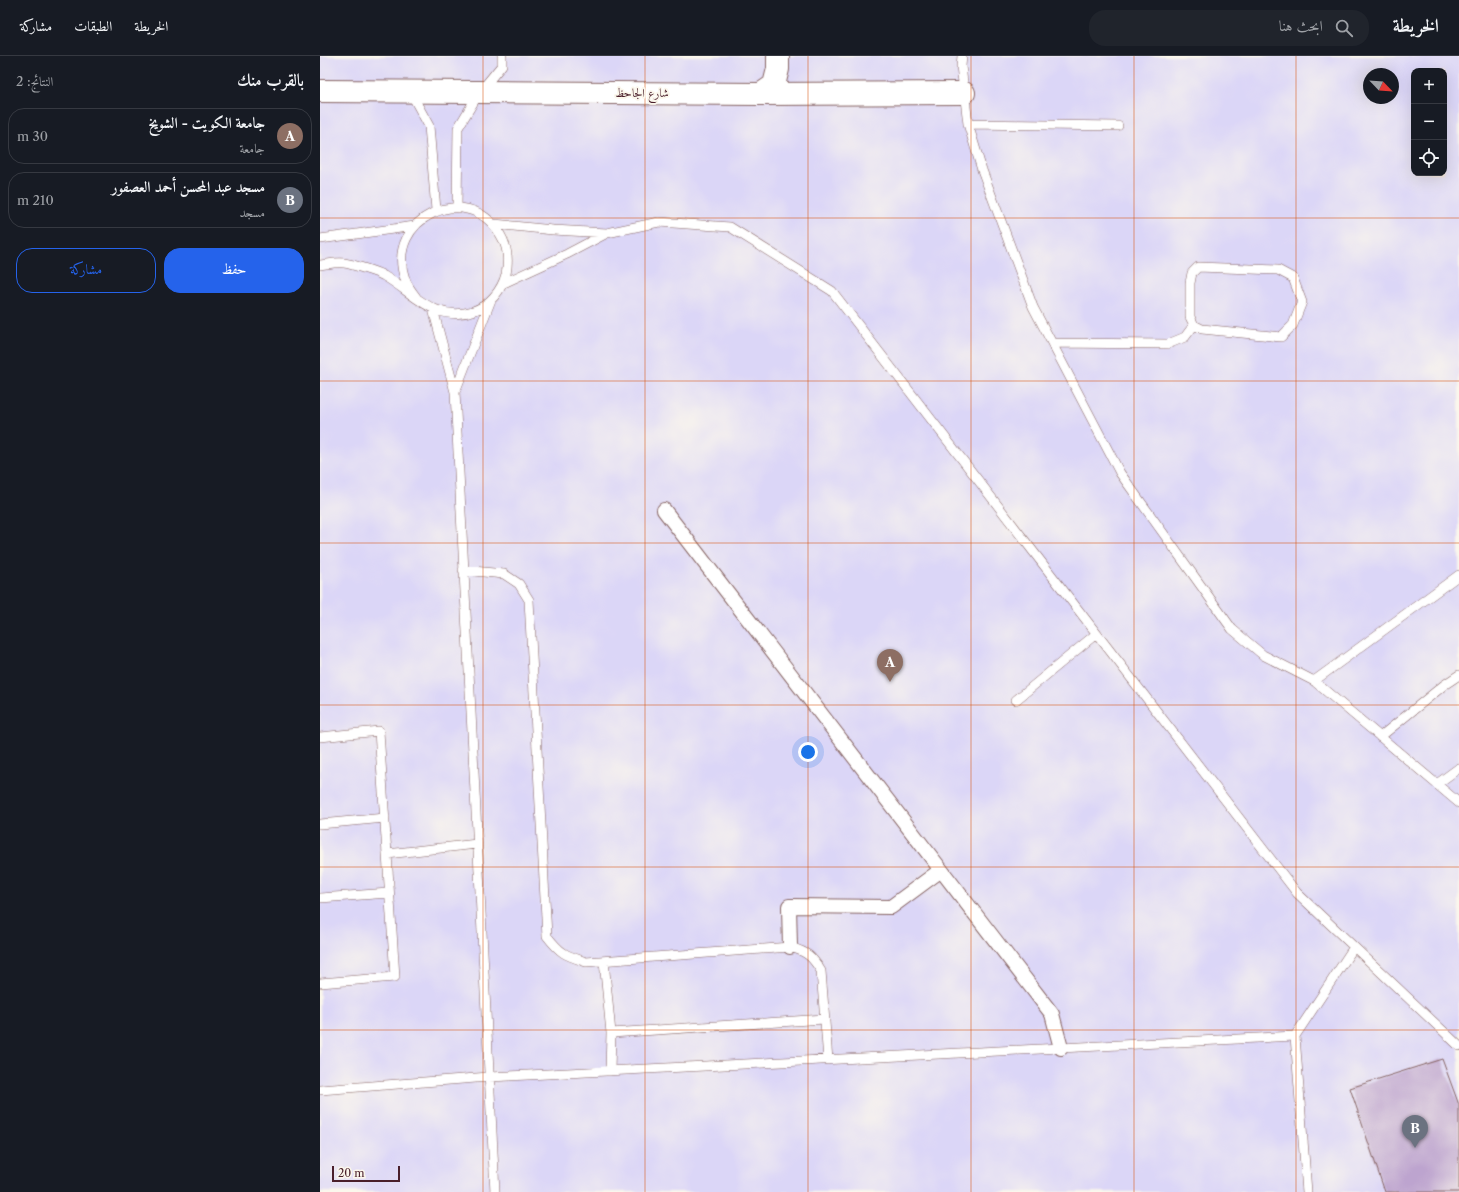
<!DOCTYPE html>
<html lang="ar">
<meta charset="utf-8">
<style>
:root{--surface:#171b24;--page:#20242c;--text:#f1f3f6;--muted:#9ea1a6;--line:#363941;--accent:#2563eb}
body{margin:0;font-family:"Libre Caslon Text",Amiri,serif;background:var(--page);color:var(--text);direction:rtl}
.controls{position:absolute;right:12px;top:12px;display:grid;overflow:hidden;border-radius:8px;box-shadow:0 4px 16px #0002}
.controls button{width:36px;height:36px;display:grid;place-items:center;padding:0;border:0;border-bottom:1px solid var(--line);background:var(--surface);color:var(--text);font:20px sans-serif}
.compass{position:absolute;left:1043px;top:12px;width:36px;height:36px;border-radius:50%;background:var(--surface);box-shadow:0 4px 16px #0002;rotate:115deg}
.scale{position:absolute;left:12px;bottom:10px;width:68px;box-sizing:border-box;padding-left:4px;border:2px solid #4a1f2b;border-top:0;font-size:11px;line-height:14px;white-space:nowrap;color:#4a1f2b;-webkit-text-stroke:3px #fbf7ec;paint-order:stroke}
.you{position:absolute;left:488px;top:696px;width:14px;height:14px;margin:-10px;border:3px solid #fff;border-radius:50%;background:#1a73e8;box-shadow:0 0 0 6px #1a73e833}
.badge{display:grid;place-items:center;width:26px;height:26px;border-radius:50%;background:var(--accent);color:#fff;font-size:13px;font-weight:700}
.pin{position:absolute;translate:-50% -33px;filter:drop-shadow(0 1px 2px #0008)}
.pin::after{content:'';position:absolute;top:21px;width:14px;height:12px;background:inherit;clip-path:polygon(0 0,100% 0,50% 100%)}
.list{margin:0;padding:0;list-style:none}
h2{display:flex;justify-content:space-between;align-items:center;height:52px;margin:0;padding:0 16px;font-size:17px}
h2 small{font-size:13px;font-weight:400;color:var(--muted)}
.list li{display:grid;grid-template-columns:26px 1fr auto;gap:12px;align-items:center;box-sizing:border-box;height:56px;margin:0 8px 8px;padding:0 8px;border:1px solid var(--line);border-radius:16px}
.list b{display:block;font-size:15px;white-space:nowrap}
.list p{margin:0;font-size:13px;white-space:nowrap;color:var(--muted)}
.list em{font-size:13px;font-style:normal;color:var(--muted)}
.actions{display:flex;gap:8px;padding:12px 16px}
.actions a{flex:1;padding:9px 0;border:1px solid var(--accent);border-radius:16px;text-align:center;font-size:14px;color:var(--accent)}
.actions .main{background:var(--accent);color:#fff}
.icon{flex:none;width:22px;height:22px;fill:none;stroke:currentColor;stroke-width:2;stroke-linecap:round;stroke-linejoin:round}
.map{position:relative;flex:none;width:1139px;height:1136px;overflow:hidden;direction:ltr}
header{display:flex;align-items:center;gap:24px;box-sizing:border-box;height:56px;padding:0 20px;background:var(--surface);border-bottom:1px solid var(--line)}
header strong{font-size:19px}
nav{display:flex;gap:22px;margin-inline-start:auto;font-size:14px}
.search{width:280px;height:36px;background:var(--page);display:flex;align-items:center;gap:10px;box-sizing:border-box;padding:0 14px;border-radius:16px;color:var(--muted);font-size:15px}
main{display:flex}
aside{flex:1;background:var(--surface)}
.map>svg:first-child{display:block}
</style>
<header>
<strong>الخريطة</strong>
<div class="search"><svg class="icon" aria-label="search" viewBox="0 0 24 24"><circle cx="10" cy="10" r="6"/><path d="M15 15l6 6"/></svg>ابحث هنا</div>
<nav><a>الخريطة</a><a>الطبقات</a><a>مشاركة</a></nav>
</header>
<main>
<div class="map">
<svg width="1139" height="1136" viewBox="0 0 1139 1136">
<rect width="100%" height="100%" fill="#fbf7ec"/>
<filter id="ink" filterUnits="userSpaceOnUse"><feTurbulence type="fractalNoise" baseFrequency=".025" numOctaves="2"/><feDisplacementMap in="SourceGraphic" scale="8" xChannelSelector="R" yChannelSelector="G"/><feConvolveMatrix kernelMatrix="1 2 1 2 8 2 1 2 1" color-interpolation-filters="sRGB"/></filter>
<filter id="wash" filterUnits="userSpaceOnUse"><feTurbulence type="fractalNoise" baseFrequency=".012" numOctaves="4" result="noise"/><feDisplacementMap in="SourceGraphic" scale="16" xChannelSelector="R" yChannelSelector="G"/><feGaussianBlur stdDeviation="0.9" result="paint"/><feColorMatrix in="noise" values="0 0 0 0 0 0 0 0 0 0 0 0 0 0 0 0 0 1.4 0 .05"/><feComposite in="paint" operator="in"/></filter>
<g filter="url(#wash)">
<rect width="100%" height="100%" fill="#f4e1c7"/>
<!-- built -->
<path fill="#dbd6f7" fill-rule="evenodd" d="M0,0h1139v1136h-1139zM1094,15h30v102h-30zM1049,18h24v24h-24z"/>
<g id="blocks">
<!-- building -->
<path fill="#bda4cf" d="M1122,1003l17,46v87h-74l-35,-104z"/>
</g>
</g>
<g filter="url(#ink)">
<use href="#blocks" fill-opacity="0" stroke="#866362" stroke-width="1"/>
<g fill="none" stroke-linecap="round" stroke-linejoin="round">
<!-- service casing -->
<g stroke="#866362" stroke-width="10">
<path id="service" d="M642,0l-1,10 7,58 14,46 51,137 87,166 112,156 31,26 51,26 145,122
M91,37l18,33 7,84
M648,68l150,2
M137,151l1,-79 21,-35 23,-28v-9
M174,168l59,6 54,3 52,-11 71,5 102,64 465,602 162,153
M0,183l95,-13
M0,209c8,-1 16,-3 24,-2 7,1 34,9 40,13 30,17 51,47 89,35 16,-5 29,-21 33,-37 3,-15 2,-27 -6,-40 -33,-55 -116,-15 -95,45 2,6 7,13 11,18
M878,211l80,3 15,8 9,24 -9,23 -12,12 -79,-8 -8,-4 -4,-8v-34l2,-10z
M184,227l63,-29 40,-21
M113,253l22,83 40,800
M732,287l116,1 17,-7 9,-12
M135,336l36,-92
M143,514l41,4 15,10 10,16 18,336c14,18 18,19 39,26l204,-15c17,5 22,9 31,24l7,89
M994,625l145,-106
M696,644l80,-66
M0,681l59,-6 16,246 -75,6
M1060,681l64,-52 15,-10
M1117,728l22,-16
M0,768l65,-6
M67,798l90,-10
M0,842l69,-5
M284,905l7,72 -1,38
M291,977l213,-14
M0,1034l169,-13 806,-41
M987,1136l-12,-156 59,-89"/>
</g>
<!-- pedestrian casing -->
<g stroke="#866362" stroke-width="16">
<path id="pedestrian" d="M344,454l388,504 9,34
M470,891l-1,-41 102,1 50,-37"/>
</g>
<!-- tertiary casing -->
<g stroke="#866362" stroke-width="24">
<path id="tertiary" d="M0,35l441,3 203,-1
M441,38l13,-9 4,-16v-13"/>
</g>
<!-- service -->
<use href="#service" stroke="#fff" stroke-width="9"/>
<!-- pedestrian -->
<use href="#pedestrian" stroke="#fff" stroke-width="14"/>
<!-- tertiary -->
<use href="#tertiary" stroke="#fff" stroke-width="22"/>
</g>
</g>
<!-- grid -->
<path fill="none" stroke="#d8530f" stroke-width="1" stroke-opacity="0.55" d="M163,0v1136M325,0v1136M488,0v1136M651,0v1136M814,0v1136M976,0v1136M0,162h1139M0,325h1139M0,487h1139M0,649h1139M0,811h1139M0,974h1139"/>
<g text-anchor="middle" stroke-width="3.5" stroke-linejoin="round" paint-order="stroke">
<!-- street labels -->
<g font-size="12" fill="#4a1f2b" stroke="#fbf7ec">
<text x="322" y="41">شارع الجاحظ</text>
</g>
</g>
</svg>
<div class="controls">
<button>+</button>
<button>−</button>
<button><svg class="icon" aria-label="locate" viewBox="0 0 24 24"><circle cx="12" cy="12" r="6"/><path d="M12 2v4M12 18v4M2 12h4M18 12h4"/></svg></button>
</div>
<svg class="compass" viewBox="-18 -18 36 36"><path d="M0-13l5 13h-10z" fill="#e53935"/><path d="M0 13l5-13h-10z" fill="#9ea1a6"/></svg>
<div class="scale">20 m</div>
<div class="you"></div>
<div class="pin badge" style="left:570px;top:626px;background:#8d6e63">A</div>
<div class="pin badge" style="left:1095px;top:1092px;background:#6b7280">B</div>
</div>
<aside>
<h2>بالقرب منك<small>النتائج: 2</small></h2>
<ul class="list">
<li><span class="badge" style="background:#8d6e63">A</span><div><b>جامعة الكويت - الشويخ</b><p>جامعة</p></div><em>30 m</em></li>
<li><span class="badge" style="background:#6b7280">B</span><div><b>مسجد عبد المحسن أحمد العصفور</b><p>مسجد</p></div><em>210 m</em></li>
</ul>
<div class="actions"><a class="main">حفظ</a><a>مشاركة</a></div>
</aside>
</main>
